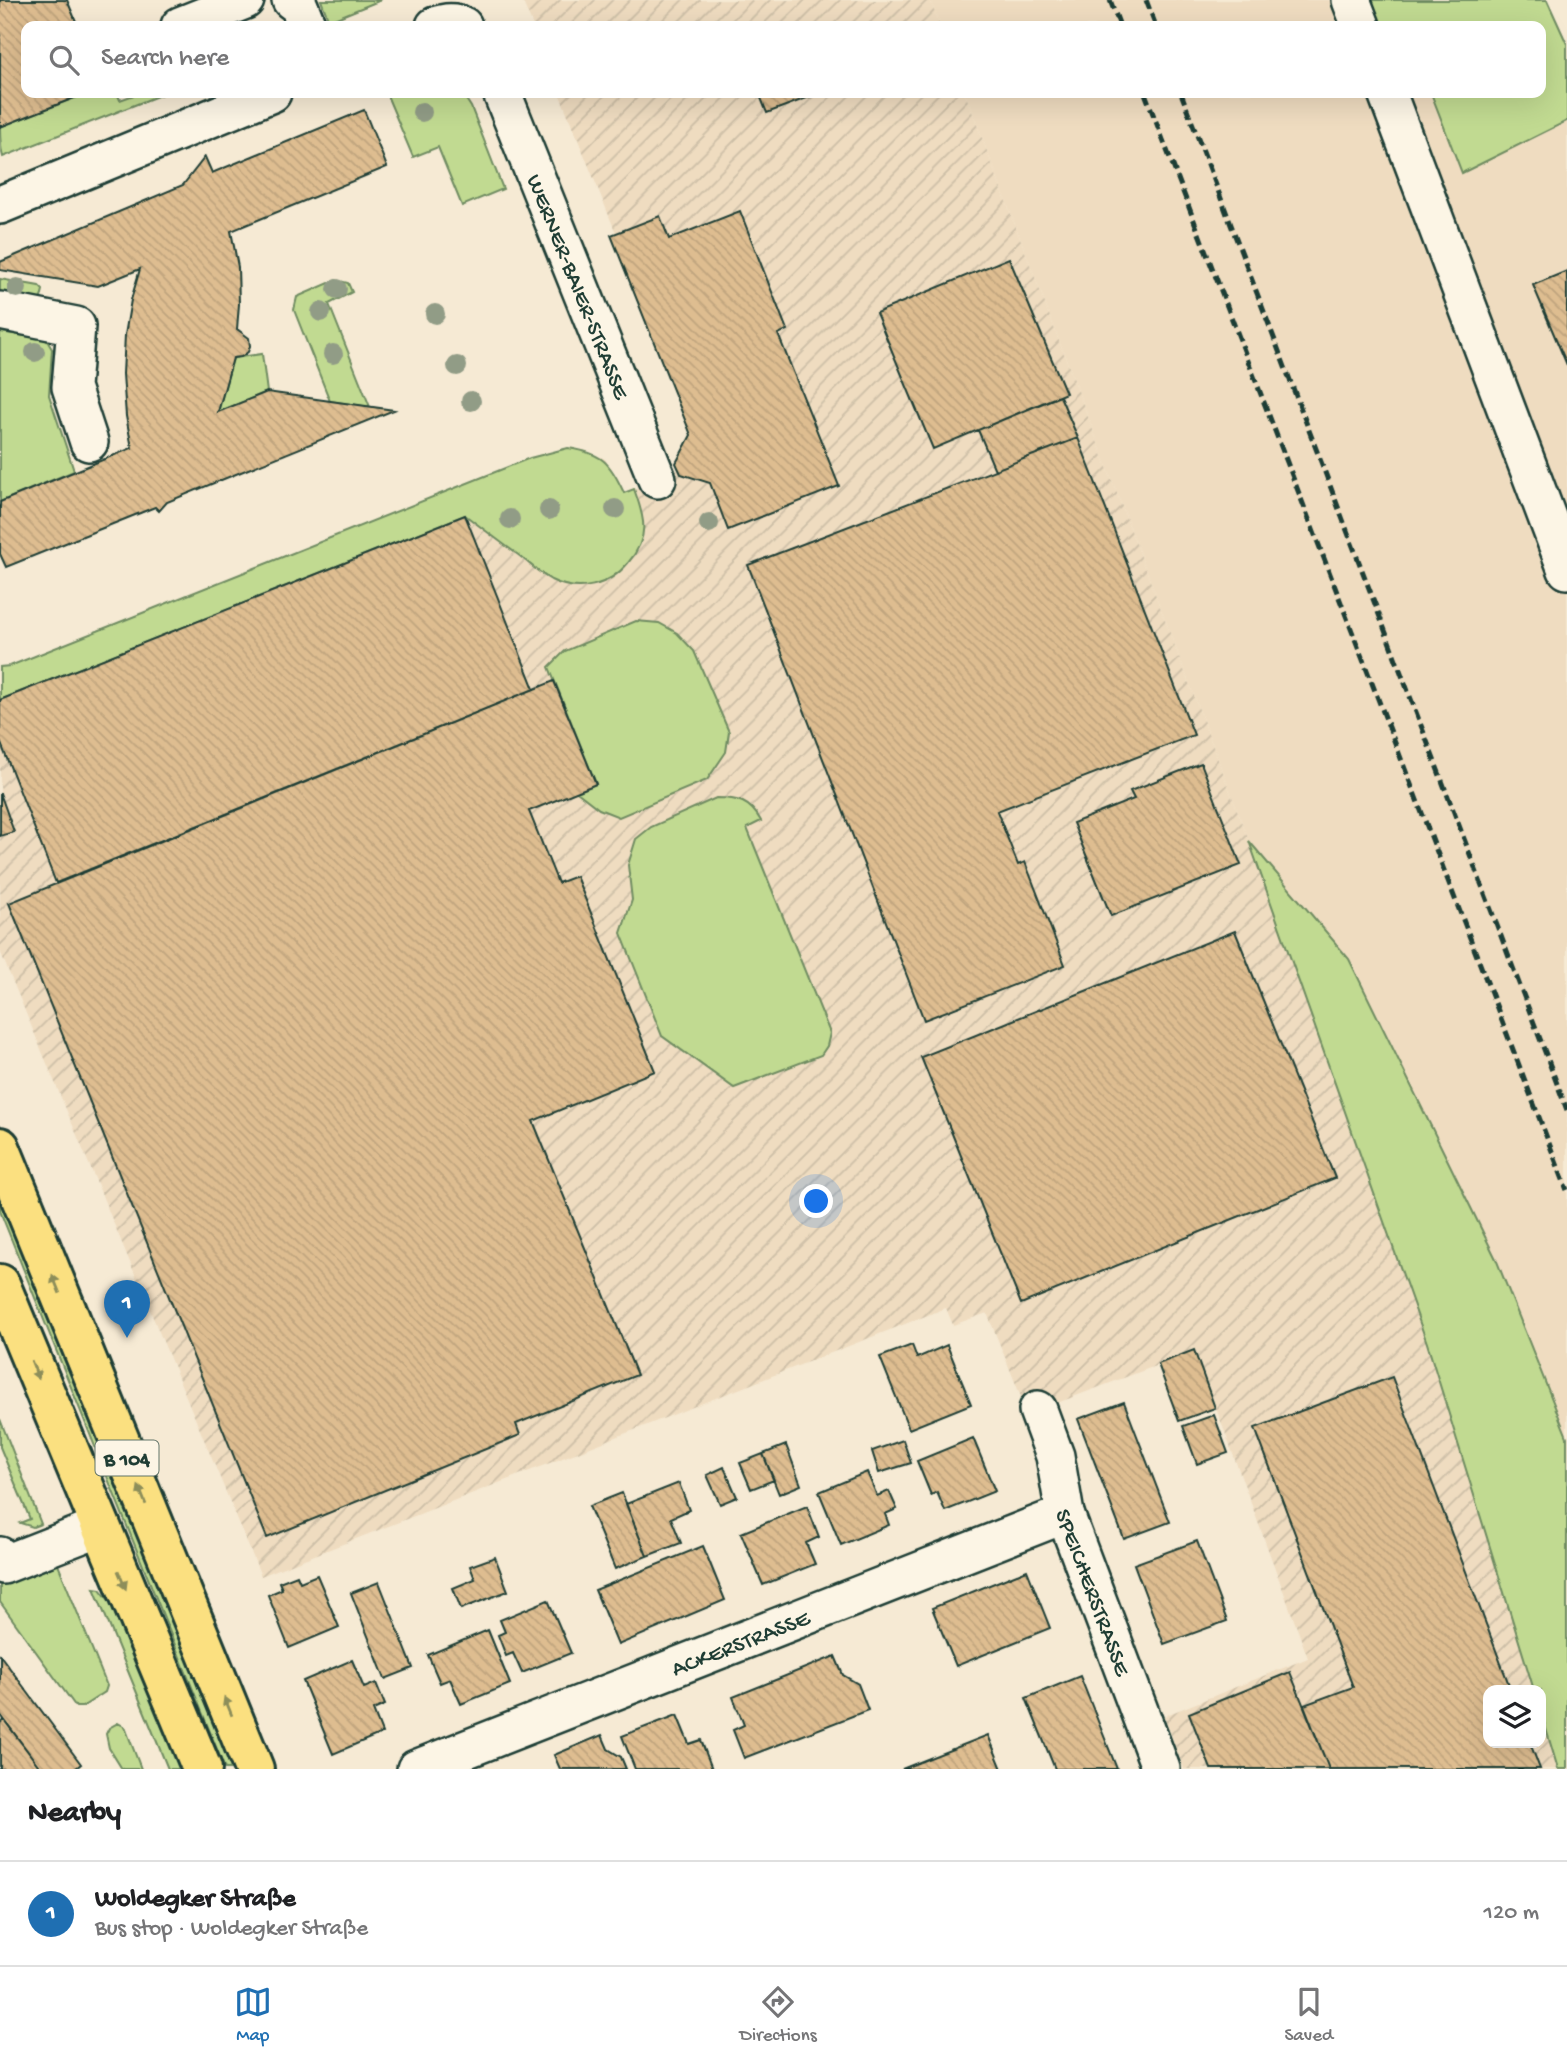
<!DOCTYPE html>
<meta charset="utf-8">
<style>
:root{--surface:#fff;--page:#f2f2f2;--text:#202124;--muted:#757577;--line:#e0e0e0;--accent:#1f6fb2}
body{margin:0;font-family:"Gochi Hand",sans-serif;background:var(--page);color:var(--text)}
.controls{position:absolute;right:21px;bottom:21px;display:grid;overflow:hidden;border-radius:14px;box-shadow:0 7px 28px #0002}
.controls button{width:63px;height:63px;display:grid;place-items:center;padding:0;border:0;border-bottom:2px solid var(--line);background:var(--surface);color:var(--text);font:35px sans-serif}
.you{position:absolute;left:817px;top:1202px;width:24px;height:24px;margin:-18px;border:5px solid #fff;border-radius:50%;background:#1a73e8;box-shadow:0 0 0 10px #1a73e833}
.badge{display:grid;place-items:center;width:46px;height:46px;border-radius:50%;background:var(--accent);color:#fff;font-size:23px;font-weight:700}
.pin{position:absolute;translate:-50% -58px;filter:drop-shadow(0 2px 4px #0008)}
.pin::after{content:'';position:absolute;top:37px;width:24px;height:21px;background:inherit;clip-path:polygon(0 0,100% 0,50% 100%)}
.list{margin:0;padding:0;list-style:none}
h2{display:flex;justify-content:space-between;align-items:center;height:91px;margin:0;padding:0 28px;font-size:30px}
h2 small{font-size:23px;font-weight:400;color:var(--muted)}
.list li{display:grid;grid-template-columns:46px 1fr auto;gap:21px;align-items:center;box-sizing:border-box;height:105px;padding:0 28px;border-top:2px solid var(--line)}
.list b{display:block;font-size:26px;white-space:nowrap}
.list p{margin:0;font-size:23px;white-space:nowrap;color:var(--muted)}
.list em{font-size:23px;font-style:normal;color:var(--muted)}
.icon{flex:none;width:38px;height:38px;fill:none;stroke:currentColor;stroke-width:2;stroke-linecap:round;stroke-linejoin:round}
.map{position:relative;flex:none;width:1567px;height:1769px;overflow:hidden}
.search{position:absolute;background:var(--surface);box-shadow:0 7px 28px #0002;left:21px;right:21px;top:21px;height:77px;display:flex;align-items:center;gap:18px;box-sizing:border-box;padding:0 24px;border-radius:14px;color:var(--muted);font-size:26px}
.sheet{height:196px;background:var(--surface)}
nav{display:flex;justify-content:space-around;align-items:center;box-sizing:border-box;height:98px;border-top:2px solid var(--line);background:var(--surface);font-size:19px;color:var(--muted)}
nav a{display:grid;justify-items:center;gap:4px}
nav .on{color:var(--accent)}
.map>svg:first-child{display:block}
</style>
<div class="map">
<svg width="1567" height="1769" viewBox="0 0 1567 1769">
<defs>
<pattern id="industrial-furrows" width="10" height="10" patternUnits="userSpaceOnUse" patternTransform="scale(1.75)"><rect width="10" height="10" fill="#efdcc0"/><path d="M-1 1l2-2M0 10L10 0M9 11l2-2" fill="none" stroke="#ccbea6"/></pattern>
<pattern id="building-back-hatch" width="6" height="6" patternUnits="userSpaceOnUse" patternTransform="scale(1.75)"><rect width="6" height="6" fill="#debd90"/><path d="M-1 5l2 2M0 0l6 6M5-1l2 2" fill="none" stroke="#bea37d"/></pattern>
</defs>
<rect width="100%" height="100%" fill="#f6ead4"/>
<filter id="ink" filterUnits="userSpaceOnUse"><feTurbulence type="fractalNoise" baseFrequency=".0143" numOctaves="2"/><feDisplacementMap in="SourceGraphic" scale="14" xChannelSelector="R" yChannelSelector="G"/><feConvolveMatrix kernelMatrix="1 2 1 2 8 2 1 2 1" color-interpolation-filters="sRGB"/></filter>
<g filter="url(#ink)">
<!-- built -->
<path fill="#efdcc0" d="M930,0h439l11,26h-440z
M965,93h466l31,80 105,-52v1316l-71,-178 -147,-300 -100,-118z"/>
<!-- industrial -->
<path fill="url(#industrial-furrows)" d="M522,0h408l10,26h-407z
M559,93h406l284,748 178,502 107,347h-46v53h53v-31l17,57h-374l-20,-53 144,-58 -113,-307 -167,63 -41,-101 -34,12 -7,-17 -685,268 -261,-625v-284l10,-1 520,-208 38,-10 18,3 19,8 19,34 55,-24 -3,-6 15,-28 -80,-200 5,-2z"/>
<!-- green -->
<path fill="#c1da91" stroke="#708c62" stroke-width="2" d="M321,0h60l-52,21z
M1369,0h178l20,44v77l-105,52 -31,-80h110v-67h-161z
M87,93h30l3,7 19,-7h26l-162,64c-3,-10 -3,-19 -3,-30z
M386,93h76l9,14 32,82 -41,17 -24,-59 -25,10z
M0,279l39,7 4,4 -2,8 -5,3 -36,-7z
M336,280l12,3 4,9 -23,12 41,103 -40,-6 -36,-91 3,-13z
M0,332l46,7 6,10 -3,46 25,76 -74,31z
M262,354l5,38 -49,20 15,-54z
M568,448c34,5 42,14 56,45l10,-4c11,30 16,48 -6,74 -19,23 -49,31 -77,17 -12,-7 -23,-18 -34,-26 -18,-13 -35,-26 -52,-39l-465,185v-33l10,-1 520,-208z
M636,621l23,2 18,10 17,18 35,81 -3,20 -19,28 -88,37 -20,-8 -22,-17 19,-8 -47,-117 16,-16z
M716,798c22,0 34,3 45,23l-14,7 83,205 -3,13 -6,9 -87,33 -72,-52 -41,-103 11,-33 -4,-35 8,-26 15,-12z
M1249,841l100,118 147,300 71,178v332h-9l-17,-57v-22h-7l-107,-347z
M0,1186l238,583h-13l-225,-558z
M0,1419l41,105 -8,3 -13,-4 10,-4 -30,-72z
M57,1562l50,124 -2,6 -23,15h-6l-76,-105v-23z
M94,1588l6,1 22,28 61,152h-15z
M118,1723l7,4 16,42h-19l-13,-21 -3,-14 3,-6z"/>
<!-- building -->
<path fill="url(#building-back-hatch)" stroke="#1f3d34" stroke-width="2" d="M0,0h67l11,26h-52v67h61l-87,34z
M759,93h61l-53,20z
M364,110l23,57 -156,64 7,36 1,37 -2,25 12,9 1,8 -2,6 -7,5 -8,1 -15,54 49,-20 127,18 -227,92 -8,9 -4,-4 -149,60 -6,-13v-52l132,-54 -6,-32 -3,-42 2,-39 6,-35 9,-31 -42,17 -98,-16v-8l183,-77 22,-28 7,16z
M740,211l47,119 -9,4 61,152 -111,44 -18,-47 -29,-9 -5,-11 15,-28 -80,-200 49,-19 9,23z
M1009,258l57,135 -133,56 -57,-136z
M1567,271v94l-34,-80z
M1060,396l18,42 -83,32 -17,-40z
M1078,438l116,297 -197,76 21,54 7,-3 40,103 -141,55 -176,-455z
M465,515l69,174 -478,194 -56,-142v-41z
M554,681l42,103 -67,27 29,72 18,-7 79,195 -122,50 104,254 -121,49 4,11 -253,103 -258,-635z
M1201,763l40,102 -130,51 -38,-93 61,-24 -4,-8z
M0,793l14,39 -14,4z
M1235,931l100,247 -314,126 -100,-247z
M912,1345l5,13 30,-13 24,59 -62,25 -29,-72z
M1194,1350l21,58 -36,13 -21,-57z
M1392,1377l119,313h-23v53h42l10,26h-211l-25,-64 49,-18 -98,-259z
M1124,1402l46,120 -46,17 -46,-120z
M1214,1415l14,38 -31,11 -14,-38z
M973,1438l22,53 -50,20 -8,-19 -6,3 -14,-34z
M903,1440l8,23 -32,10 -7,-22z
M786,1445l15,40 -22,9 -16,-40z
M763,1454l11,26 -23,9 -11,-26z
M724,1467l13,30 -17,7 -13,-29z
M867,1472l10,24 12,-5 8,18 -12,5 4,11 -48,20 -22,-53z
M679,1483l10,27 -18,8 10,25 -34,13 -21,-52z
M622,1493l25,63 -32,13 -26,-63z
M807,1506l12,31 -13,6 9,21 -52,21 -22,-52z
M1197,1541l30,80 -63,23 -30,-80z
M703,1546l22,54 -107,45 -23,-55z
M495,1557l13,34 -47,18 -8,-21 22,-9 -5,-13z
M1027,1570l23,58 -94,38 -24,-58z
M297,1575l3,7 17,-7 22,52 -50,21 -21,-53 14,-6 -3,-7z
M379,1582l34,86 -28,11 -34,-86z
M548,1600l23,53 -49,20 -9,-20 -7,3 -8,-21 7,-3 -5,-12z
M488,1630l22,54 -49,20 -11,-25 -10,4 -12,-28z
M0,1655l81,109 -6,5h-34l-41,-55z
M835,1656l8,19 15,9 10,26 -124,48 -11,-28 11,-5 -11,-28z
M352,1660l12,28 12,-5 9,22 -12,5 9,23 -49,21 -30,-73z
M1290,1672l39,97h-118l-22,-56z
M1080,1676l37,93h-62l-29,-71z
M677,1715l12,29 12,-4 11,29h-77l-13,-33z
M4,1720l37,49h-41v-46z
M602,1735l6,14 13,8 5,12h-66l-6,-14z
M988,1735l14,34h-100z"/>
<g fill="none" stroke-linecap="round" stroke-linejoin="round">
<!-- minor casing -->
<g stroke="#1f3d34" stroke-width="42">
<g id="minor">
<path d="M291,0l8,6 8,20"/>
<path d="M1351,0l10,26"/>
<path d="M180,26l65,-26"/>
<path d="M435,26c10,-4 19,-5 28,0"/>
<path id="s1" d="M502,93l155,386"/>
<path d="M1387,93l180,477"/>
<path d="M0,205l272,-112"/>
<path d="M0,311l76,15 -5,61 18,55"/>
<path id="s2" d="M1038,1410l17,46 10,58 96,255"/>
<path d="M0,1556l3,9 97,-38"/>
<path id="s3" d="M416,1769l649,-255"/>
</g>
</g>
<!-- major casing -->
<g stroke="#1f3d34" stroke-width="44">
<path id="major" d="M0,1147l254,622
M0,1284l202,485"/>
</g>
<!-- minor -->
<use href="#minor" stroke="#fcf5e5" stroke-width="37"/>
<!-- major -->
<use href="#major" stroke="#fbe080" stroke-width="38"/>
<!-- rail -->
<path stroke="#1f3d34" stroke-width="5" stroke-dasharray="10 5" stroke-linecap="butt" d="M1110,0l10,26
M1146,0l10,26
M1145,93l422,1097
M1181,93l386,1017"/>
</g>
<!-- trees -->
<g fill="#919c86">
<circle cx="422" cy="112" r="10"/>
<circle cx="17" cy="288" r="10"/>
<circle cx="337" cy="289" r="10"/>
<circle cx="321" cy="312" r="10"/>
<circle cx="435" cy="314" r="10"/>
<circle cx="35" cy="352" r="10"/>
<circle cx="333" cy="354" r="10"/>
<circle cx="457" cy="366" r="10"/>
<circle cx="471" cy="401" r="10"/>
<circle cx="615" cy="509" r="10"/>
<circle cx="549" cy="510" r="10"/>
<circle cx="510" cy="519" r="10"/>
<circle cx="709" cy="523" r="10"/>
</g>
<!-- one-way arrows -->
<defs><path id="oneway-solid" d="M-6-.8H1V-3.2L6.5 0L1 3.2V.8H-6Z" transform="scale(1.75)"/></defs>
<g fill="#8d8e5a">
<use href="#oneway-solid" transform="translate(56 1284) rotate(-112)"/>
<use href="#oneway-solid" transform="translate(35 1370) rotate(68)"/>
<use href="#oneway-solid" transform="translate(142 1495) rotate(-112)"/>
<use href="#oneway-solid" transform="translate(122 1580) rotate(67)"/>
<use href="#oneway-solid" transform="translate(228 1706) rotate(-112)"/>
</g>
</g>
<g text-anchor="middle" stroke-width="7" stroke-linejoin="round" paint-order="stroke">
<!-- shield labels -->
<rect fill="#fcf5e5" stroke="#617469" stroke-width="2" x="95.5" y="1440.5" width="63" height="35" rx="5"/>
<g font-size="21" font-weight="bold" fill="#1f3d34">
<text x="127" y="1465">B 104</text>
</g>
<!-- street labels -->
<g font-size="23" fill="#1f3d34" stroke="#fcf5e5">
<text dy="8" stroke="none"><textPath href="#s1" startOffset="208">WERNER-BAIER-STRASSE</textPath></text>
<text dy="8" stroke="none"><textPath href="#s2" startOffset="191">SPEICHERSTRASSE</textPath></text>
<text dy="8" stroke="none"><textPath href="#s3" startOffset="348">ACKERSTRASSE</textPath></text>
</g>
</g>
</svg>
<div class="controls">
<button><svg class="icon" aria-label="layers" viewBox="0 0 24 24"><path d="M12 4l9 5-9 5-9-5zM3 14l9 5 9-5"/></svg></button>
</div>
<div class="you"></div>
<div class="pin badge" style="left:127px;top:1338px">1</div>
<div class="search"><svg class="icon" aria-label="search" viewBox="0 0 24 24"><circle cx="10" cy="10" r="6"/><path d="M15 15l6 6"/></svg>Search here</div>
</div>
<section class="sheet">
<h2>Nearby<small></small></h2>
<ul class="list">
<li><span class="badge">1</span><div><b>Woldegker Straße</b><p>Bus stop · Woldegker Straße</p></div><em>120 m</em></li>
</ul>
</section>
<nav>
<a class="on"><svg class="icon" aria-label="map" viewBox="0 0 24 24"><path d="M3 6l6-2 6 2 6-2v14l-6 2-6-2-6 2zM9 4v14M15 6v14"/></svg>Map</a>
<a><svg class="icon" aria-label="directions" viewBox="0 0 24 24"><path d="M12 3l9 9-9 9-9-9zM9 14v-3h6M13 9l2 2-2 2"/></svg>Directions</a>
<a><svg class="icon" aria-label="saved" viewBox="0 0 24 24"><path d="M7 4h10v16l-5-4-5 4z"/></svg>Saved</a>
</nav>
